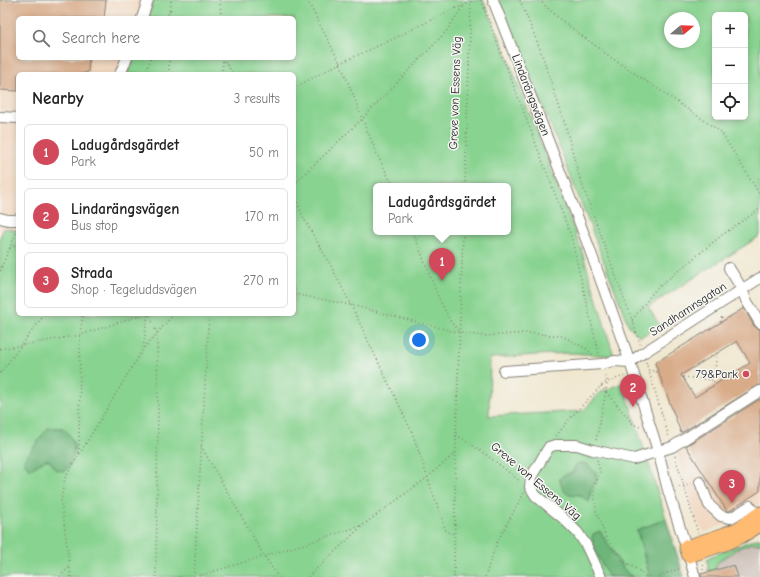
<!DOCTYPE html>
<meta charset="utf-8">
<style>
:root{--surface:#fff;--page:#f6f6f6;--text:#222;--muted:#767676;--line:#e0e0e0;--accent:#d1495b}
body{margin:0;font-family:"Comic Neue",sans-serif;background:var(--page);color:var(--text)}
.controls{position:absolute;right:12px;top:12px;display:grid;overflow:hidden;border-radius:6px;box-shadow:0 2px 6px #0003}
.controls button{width:36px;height:36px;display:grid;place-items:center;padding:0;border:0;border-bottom:1px solid var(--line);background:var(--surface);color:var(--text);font:20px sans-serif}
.compass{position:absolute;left:664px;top:12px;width:36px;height:36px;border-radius:50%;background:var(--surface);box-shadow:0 2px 6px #0003;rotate:71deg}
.you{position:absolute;left:419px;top:340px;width:14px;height:14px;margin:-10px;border:3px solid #fff;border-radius:50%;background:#1a73e8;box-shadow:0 0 0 6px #1a73e833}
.badge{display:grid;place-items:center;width:26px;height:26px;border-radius:50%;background:var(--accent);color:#fff;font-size:13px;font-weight:700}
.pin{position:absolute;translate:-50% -33px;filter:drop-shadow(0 1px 2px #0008)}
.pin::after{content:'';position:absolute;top:21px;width:14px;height:12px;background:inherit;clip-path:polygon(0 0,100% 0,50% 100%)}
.popup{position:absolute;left:373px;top:183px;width:138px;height:52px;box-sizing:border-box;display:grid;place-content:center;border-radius:6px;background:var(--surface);filter:drop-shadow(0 1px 3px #0005);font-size:13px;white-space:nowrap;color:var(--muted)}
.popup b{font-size:15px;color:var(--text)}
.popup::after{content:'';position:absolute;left:50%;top:100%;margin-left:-8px;border:8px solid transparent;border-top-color:var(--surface)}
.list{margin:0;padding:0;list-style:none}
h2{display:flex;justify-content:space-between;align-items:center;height:52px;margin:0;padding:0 16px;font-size:17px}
h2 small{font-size:13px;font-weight:400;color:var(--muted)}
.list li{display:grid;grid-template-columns:26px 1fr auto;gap:12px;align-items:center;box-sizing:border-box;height:56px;margin:0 8px 8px;padding:0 8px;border:1px solid var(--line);border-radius:6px}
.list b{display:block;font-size:15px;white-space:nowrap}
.list p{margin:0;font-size:13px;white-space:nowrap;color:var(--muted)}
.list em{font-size:13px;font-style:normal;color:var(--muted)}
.icon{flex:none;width:22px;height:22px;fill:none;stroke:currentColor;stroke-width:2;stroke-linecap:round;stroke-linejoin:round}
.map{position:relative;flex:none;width:760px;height:577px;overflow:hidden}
.search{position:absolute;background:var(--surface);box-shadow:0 2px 6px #0003;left:16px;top:16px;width:280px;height:44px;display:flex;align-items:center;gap:10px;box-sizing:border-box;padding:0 14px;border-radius:6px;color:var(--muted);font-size:15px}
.panel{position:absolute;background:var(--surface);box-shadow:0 2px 6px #0003;left:16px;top:72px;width:280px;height:244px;border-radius:6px}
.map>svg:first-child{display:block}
</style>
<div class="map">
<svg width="760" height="577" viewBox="0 0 760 577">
<rect width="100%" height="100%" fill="#f6f6f2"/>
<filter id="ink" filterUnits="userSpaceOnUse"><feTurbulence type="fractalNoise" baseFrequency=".025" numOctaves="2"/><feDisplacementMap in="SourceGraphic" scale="8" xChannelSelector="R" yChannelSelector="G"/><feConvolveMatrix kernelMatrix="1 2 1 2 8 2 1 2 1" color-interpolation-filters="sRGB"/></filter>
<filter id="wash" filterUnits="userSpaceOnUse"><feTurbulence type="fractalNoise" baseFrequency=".012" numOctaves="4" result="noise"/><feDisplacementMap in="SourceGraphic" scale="16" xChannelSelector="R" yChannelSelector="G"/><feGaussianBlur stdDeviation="0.9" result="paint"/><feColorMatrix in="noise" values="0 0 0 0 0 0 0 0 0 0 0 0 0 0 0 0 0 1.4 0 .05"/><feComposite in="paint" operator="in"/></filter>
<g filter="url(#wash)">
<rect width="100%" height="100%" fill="#f0e7cf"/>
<!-- built -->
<path fill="#f1d5bd" d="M0,0h154l-6,18h-130v40h116l-7,16h-109v157l-14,-3 -4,9z
M760,398v105l-21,15 -34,14 -8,-10 -20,-70z"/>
<!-- industrial -->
<path fill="#cec1ba" d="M760,537v40h-52l-2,-8 5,-11 45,-19z"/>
<!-- green -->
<path fill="#88d390" stroke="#527856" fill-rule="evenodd" d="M154,0h329l18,40 80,208 33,108 -44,-3 -80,5 -1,58 94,-5 18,-19 22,-9 43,136 -29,11 13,47h-650v-340l4,-9 14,3v83h276v-240h-167l7,-16h160v-40h-146zM376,186h132v46h-132z
M499,0h261v236l-112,71 12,19 -20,11 -11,-11 -76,-195zM715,15h30v102h-30zM670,18h24v24h-24z
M760,538v6l-6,-1h-2l-16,6 -7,6 -3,1 -7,5 -3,5v4l-7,2 -2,-12 2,-3 46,-18 2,1z"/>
<!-- forest -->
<path fill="#6eb57a" stroke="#45684b" d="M48,428h15c10,9 14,20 9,32 -2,5 -4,8 -8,11l-8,-1 -7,-10h-4l-14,9 -6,-5 -1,-4z
M579,463l8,1 9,9 1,6 -6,11 -2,12 -9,-7 -13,-1 -3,-3 -5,-12 3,-3 11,-4 3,-8z
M666,519l18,58h-34l-13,-47z
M600,531l23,37 5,6 6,3h-25c-5,-10 -20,-33 -16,-43z"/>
<g id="blocks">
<!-- building -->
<path fill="#d8ab89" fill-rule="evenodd" d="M0,0h106l-2,18h-86v40h71l-1,14 -7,2h-63v17l-18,-1z
M744,308l10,18 3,2 3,1v56l-3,1 -76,47 -26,-70zM737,341l13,22 -55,34 -14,-22z
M760,399v92l-31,20h-2l-41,-65z
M734,565l4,12h-37v-3z"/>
</g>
</g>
<g filter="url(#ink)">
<use href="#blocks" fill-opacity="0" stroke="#868276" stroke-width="1"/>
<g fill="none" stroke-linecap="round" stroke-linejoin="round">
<!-- minor casing -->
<g stroke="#868276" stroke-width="12">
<path id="minor" d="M493,0l53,135 41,107 43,120 28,89 10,39 18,57
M142,18l6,-18
M120,74l7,-16
M0,117l18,1
M0,218l8,2h9l1,-1
M729,268l13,21 4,11 14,23
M504,371l98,-7 12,-3 16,1 13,-9 117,-75
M700,482l9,23 12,11 10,2 19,-12 7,9
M689,556l6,21
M601,577l-15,-32 -8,-12 -15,-15 -27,-22 -6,-9 1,-10 18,-30 6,-2h22l16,5 41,9 38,-12 88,-56"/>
</g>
<!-- major casing -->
<g stroke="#868276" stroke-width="15">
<path id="major" d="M760,513l-23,16 -12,5 -39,13 3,9 38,-13 15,-7 18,-11"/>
</g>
<!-- path -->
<path stroke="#868276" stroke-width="1.5" stroke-dasharray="1 3" stroke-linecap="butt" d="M220,0l1,18
M307,0l33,63 14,34 8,22 16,37 15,30
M481,0l90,236 23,98 5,20
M520,0l20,49 25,75 14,52 53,144 8,24
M539,0l22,20 48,36 62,42 50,34 39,63
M166,18l4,-9
M170,18l1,-18
M223,58l10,16
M145,74l6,-16
M169,74v-16
M222,74l1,-16
M294,88l46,-25 51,-23 62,-31 13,-4 3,-5
M294,184l68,-65 83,-86 18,-27
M465,186l6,-186
M294,195l10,24 27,47 20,39 61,127 34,99 8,3
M413,232l26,67 12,23 9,11
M10,248l8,-4
M0,271l16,-38v-5
M294,294l57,11 109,28 25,3 41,-3 36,3 25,13 6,6
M149,314l8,19 1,77 -2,167
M632,320l23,-30 67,-55 38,-26
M721,322l1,-7
M144,348l30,-34
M0,349l80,-14 65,-21
M646,362l23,75
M648,370l10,2
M0,373l45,-59
M683,377l30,3
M601,386l32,38 7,3
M713,386l4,-33
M456,435c23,13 44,30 65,47
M556,436l16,-20 29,-30 6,-4 17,-6
M596,440l10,-49 1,-9 -2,-8
M201,446l63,110 14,21
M79,453l1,-118 3,-21
M675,456l23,77
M597,460l3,12 -6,17 2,22 10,27 16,22 16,10 8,7
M679,487l12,-3
M703,570l1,-8
M60,577l10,-11
M71,577l-10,-77 4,-22 78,-129 5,-35
M194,577l15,-263
M195,577l119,-36 49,-16 65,-48 27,-24
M308,577l54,-51
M454,577l2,-142 7,-203
M485,577l12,-35 27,-49
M660,577l4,-3 18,-6"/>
<!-- minor -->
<use href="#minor" stroke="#fff" stroke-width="10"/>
<!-- major -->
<use href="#major" stroke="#febb71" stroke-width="13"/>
</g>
</g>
<!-- markers -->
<circle fill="#d1495b" stroke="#f6f6f2" stroke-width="1.5" cx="746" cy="374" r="4"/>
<g text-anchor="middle" stroke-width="3" stroke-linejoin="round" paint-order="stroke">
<!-- street labels -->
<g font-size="12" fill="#1c1c1c" stroke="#f6f6f2">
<text transform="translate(455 93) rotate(-88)" y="4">Greve von Essens Väg</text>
<text transform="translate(531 95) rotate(69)" y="4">Lindarängsvägen</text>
<text transform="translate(688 309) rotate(-33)" y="4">Sandhamnsgatan</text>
<text transform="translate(536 481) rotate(40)" y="4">Greve von Essens Väg</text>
</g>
<!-- poi labels -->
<g font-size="12" fill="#1c1c1c" stroke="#f6f6f2" text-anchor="end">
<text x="738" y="378">79&amp;Park</text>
</g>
</g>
</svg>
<div class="controls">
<button>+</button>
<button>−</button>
<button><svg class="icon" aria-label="locate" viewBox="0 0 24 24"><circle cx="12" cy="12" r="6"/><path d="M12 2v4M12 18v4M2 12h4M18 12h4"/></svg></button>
</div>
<svg class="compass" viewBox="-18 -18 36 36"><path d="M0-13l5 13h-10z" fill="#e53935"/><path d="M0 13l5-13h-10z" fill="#767676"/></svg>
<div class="you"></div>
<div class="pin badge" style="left:442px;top:281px">1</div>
<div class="popup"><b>Ladugårdsgärdet</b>Park</div>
<div class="pin badge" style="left:633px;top:407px">2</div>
<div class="pin badge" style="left:732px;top:503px">3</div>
<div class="search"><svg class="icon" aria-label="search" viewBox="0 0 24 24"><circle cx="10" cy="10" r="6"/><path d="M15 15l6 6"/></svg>Search here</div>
<section class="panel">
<h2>Nearby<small>3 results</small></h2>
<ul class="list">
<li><span class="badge">1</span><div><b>Ladugårdsgärdet</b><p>Park</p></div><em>50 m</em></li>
<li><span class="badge">2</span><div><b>Lindarängsvägen</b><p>Bus stop</p></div><em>170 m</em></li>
<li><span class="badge">3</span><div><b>Strada</b><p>Shop · Tegeluddsvägen</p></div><em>270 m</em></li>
</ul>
</section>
</div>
